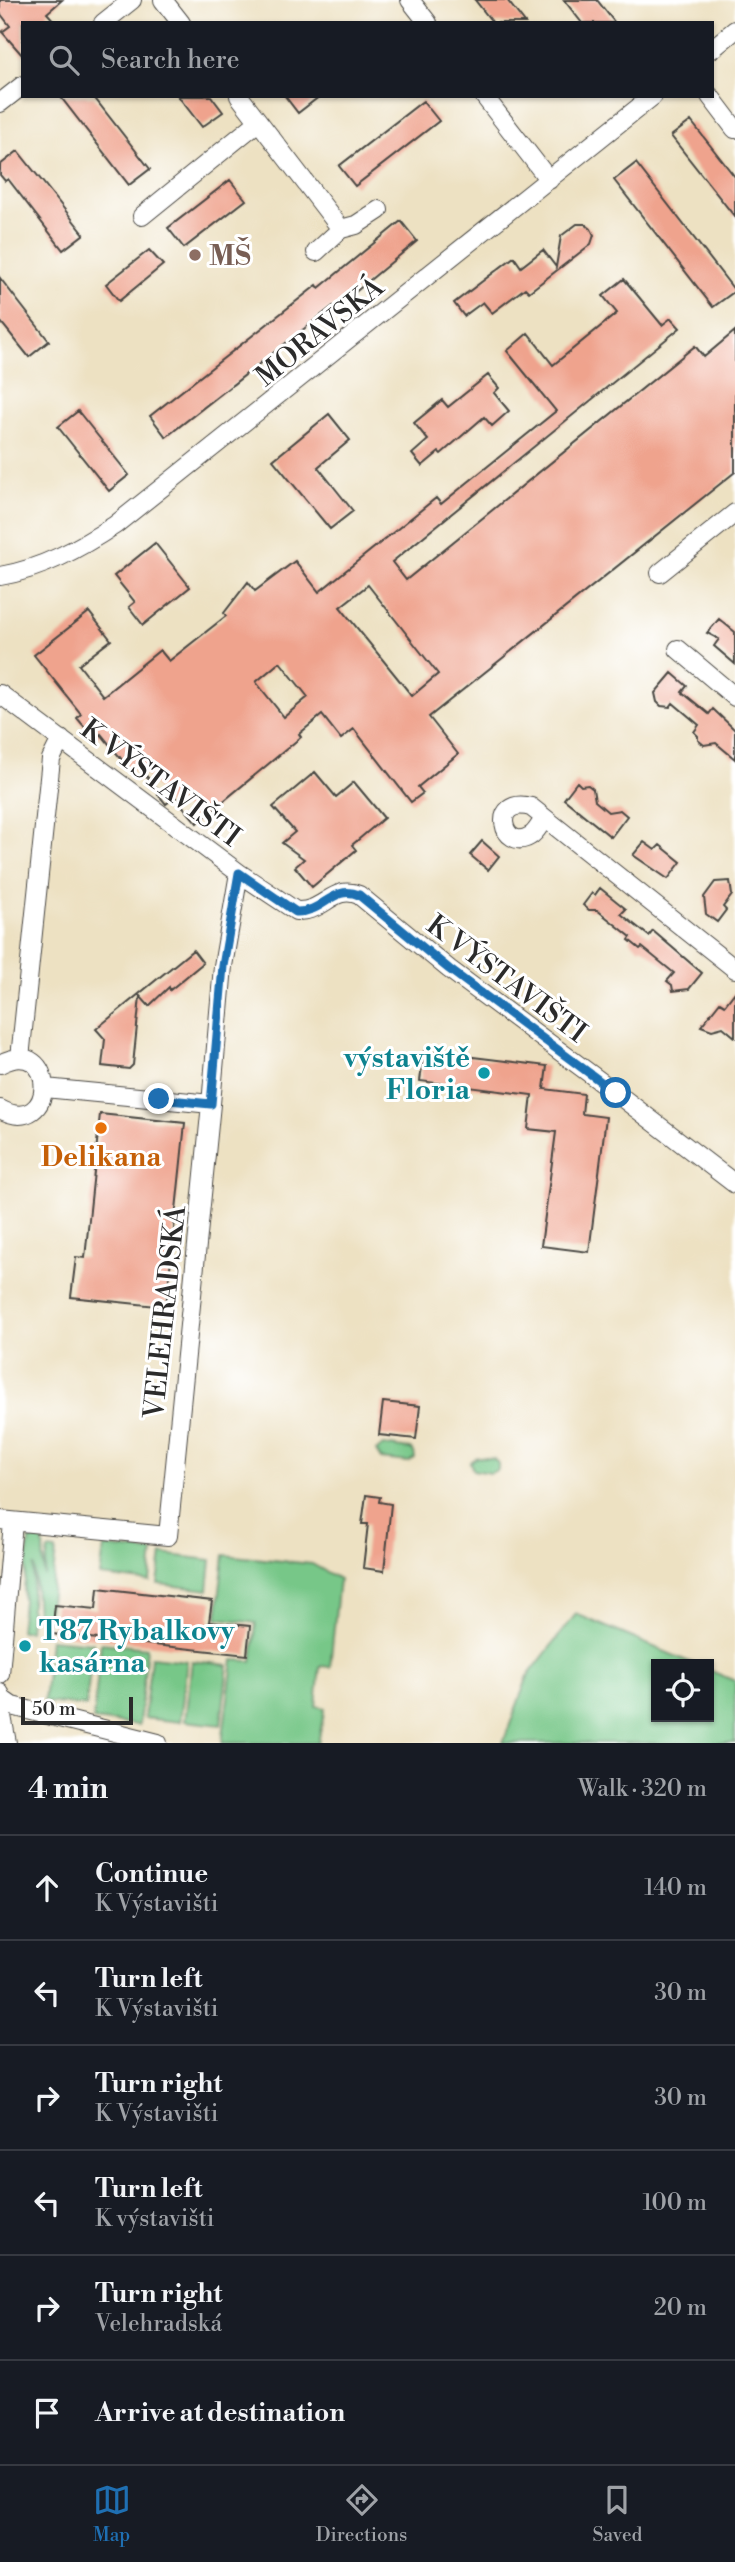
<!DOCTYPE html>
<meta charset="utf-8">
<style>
:root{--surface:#171b24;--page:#242831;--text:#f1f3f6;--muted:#9ea1a6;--line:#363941;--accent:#1f6fb2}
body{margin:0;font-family:"Libre Bodoni",serif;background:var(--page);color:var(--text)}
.controls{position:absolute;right:21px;bottom:21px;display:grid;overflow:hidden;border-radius:0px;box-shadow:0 2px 5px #0004}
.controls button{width:63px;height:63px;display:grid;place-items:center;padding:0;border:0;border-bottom:2px solid var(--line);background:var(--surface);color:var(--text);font:35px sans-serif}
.scale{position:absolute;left:21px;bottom:18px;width:112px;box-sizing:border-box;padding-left:7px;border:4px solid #2b2b2b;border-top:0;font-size:19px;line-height:24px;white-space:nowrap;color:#2b2b2b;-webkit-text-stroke:5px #fff;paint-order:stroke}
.stop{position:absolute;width:21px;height:21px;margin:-16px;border:5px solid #1f6fb2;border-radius:50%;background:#fff}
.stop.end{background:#1f6fb2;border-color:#fff;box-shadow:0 2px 7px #0008}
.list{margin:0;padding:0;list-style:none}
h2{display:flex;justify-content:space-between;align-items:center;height:91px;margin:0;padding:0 28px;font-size:30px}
h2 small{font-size:23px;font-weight:400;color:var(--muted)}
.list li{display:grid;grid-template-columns:46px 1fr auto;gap:21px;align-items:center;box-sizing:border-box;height:105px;padding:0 28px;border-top:2px solid var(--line)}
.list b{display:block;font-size:26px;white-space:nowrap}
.list p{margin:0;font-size:23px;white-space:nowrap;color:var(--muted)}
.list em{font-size:23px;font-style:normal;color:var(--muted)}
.icon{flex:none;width:38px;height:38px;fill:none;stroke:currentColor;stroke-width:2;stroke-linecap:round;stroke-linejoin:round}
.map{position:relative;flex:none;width:735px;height:1743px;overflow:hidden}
.search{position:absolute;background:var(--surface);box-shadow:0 2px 5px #0004;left:21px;right:21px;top:21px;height:77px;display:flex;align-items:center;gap:18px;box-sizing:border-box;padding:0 24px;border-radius:0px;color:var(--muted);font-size:26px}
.sheet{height:721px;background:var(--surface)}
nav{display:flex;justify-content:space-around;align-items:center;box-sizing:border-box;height:98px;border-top:2px solid var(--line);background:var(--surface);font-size:19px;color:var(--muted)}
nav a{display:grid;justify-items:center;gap:4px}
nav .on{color:var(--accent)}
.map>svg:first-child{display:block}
</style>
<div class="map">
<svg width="735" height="1743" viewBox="0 0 735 1743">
<rect width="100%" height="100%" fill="#fff"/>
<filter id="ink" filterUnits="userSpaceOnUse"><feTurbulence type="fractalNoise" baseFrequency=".0143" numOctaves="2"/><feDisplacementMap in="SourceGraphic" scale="14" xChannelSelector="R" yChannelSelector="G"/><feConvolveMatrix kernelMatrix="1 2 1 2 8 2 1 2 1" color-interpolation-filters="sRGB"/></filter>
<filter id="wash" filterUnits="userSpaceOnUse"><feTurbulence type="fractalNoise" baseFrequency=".00686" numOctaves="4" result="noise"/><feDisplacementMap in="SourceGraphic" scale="28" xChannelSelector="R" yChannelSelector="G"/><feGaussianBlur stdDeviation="1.57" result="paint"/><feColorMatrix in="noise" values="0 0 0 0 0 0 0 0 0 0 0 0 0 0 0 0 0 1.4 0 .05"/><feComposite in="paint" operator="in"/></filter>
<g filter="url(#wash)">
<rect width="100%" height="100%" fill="#ede1c2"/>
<!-- green -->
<path fill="#77c788" stroke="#51795a" stroke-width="2" d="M383,1445l27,4 4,3 1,6 -7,4 -27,-3 -5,-8z
M476,1457l18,2 4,4v6l-7,4 -18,-3 -3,-8z
M29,1539l14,1 1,36 4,-26 8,1 -8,67h-11l-3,-52 -5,65h-9z
M104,1547l49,5 -3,30 -50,-6z
M162,1554l49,6 -3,30 -50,-6z
M224,1555l88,9 27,15 -9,88 -10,-1 -4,40 9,2 -7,35h-96l11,-83 19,1 4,-38 -39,-5z
M576,1614l118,50h-38v53h53v-47l26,11v62h-232l25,-67z
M50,1639l43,4 -7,63 -42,-4z
M101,1643l46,5 -8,77 -46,-5z
M151,1657l36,4 -7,61 -36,-4z
M192,1661l36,4 -7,60 -36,-4z"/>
<g id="blocks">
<!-- building -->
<path fill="#efa38d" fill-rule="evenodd" d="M0,0h62l-15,13 9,10h-33v33l-21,-24 8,-6 -10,-13z
M475,0h32l18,23h-32z
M564,0h33l18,23h-33z
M60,96h33l57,73 -21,16z
M178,96h33l12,16 -21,15z
M285,96h35l-22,17z
M423,101l16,20 -84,65 -16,-20z
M691,121l44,56v40l-64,-81z
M18,151l66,83 -21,16 -55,-71 -3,2 -5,-6v-10z
M636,163l99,128 -22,16 -99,-127z
M230,180l16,20 -62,48 -16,-20z
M401,221l16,20 -70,58 -12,9 -2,-2 -167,131 -16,-21 167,-131 2,3z
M577,224h8l6,5 3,6 -3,9 -62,48 -4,-4 -33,25 -9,-11 -19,14 -10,-13 60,-46 7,10 22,-17 13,17 5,-31z
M149,250l14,15 -44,36 -13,-17z
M0,278l49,63 -20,16 -29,-36z
M624,279l38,46 9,-7 9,10 -288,234 14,18 289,-234 9,11 31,-26v141l-306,245 29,37 -40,33 5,6 -12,9 -57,-73 -13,10 -19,-24 -23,19 2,3 -104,86 -22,-26 -9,7 -8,-10 2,-2 -22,-26 -7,5 -30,-37 -6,5 -18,-21 4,-4 -47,-59 55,-43 22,28 -32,25 24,31 57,-46 9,11 57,-45 -2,-3 24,-31 7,9 40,-30 24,31 117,-94 5,6 115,-93 -49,-60 21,-18 25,32 64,-52 -14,-17zM368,585l70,89 -26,22 -72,-89zM280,662l28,35 -24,20 -28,-35z
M488,375l11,13 -5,5 15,18 -17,15 -8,-9 -43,37 -2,-2 -17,14 -10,-12 16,-14 -14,-17 28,-23 6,7z
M78,411l51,64 -20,16 -51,-64z
M329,414l21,26 -32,27 35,44 -23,18 -57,-69z
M155,543l35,44 -47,38 -14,-18 6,-5 -21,-26z
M719,619l16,13v32l-21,-18 5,-7 -12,-6z
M672,673l15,13 -5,6 27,22 4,-5 22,21v29l-19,-16 -12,2 -6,-5v-4l-4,-4 5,-7 -26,-22 -3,4 -9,-1 -4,-4 -2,-9z
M315,772l21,25 18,-15 30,36 -32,27 4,5 -44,37 -17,-20 9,-8 -22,-16 13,-11 -22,-25z
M577,782l4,4 7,-1 5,4 2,12 13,11 12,-2 7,6 -16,21 -47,-38z
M482,841l17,15 -11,14 -18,-15z
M644,842l11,8 5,-5 21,17 -13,17 -35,-24z
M730,881l2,14 -9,12 3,3 -9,12 -11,-8 -2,-17 11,-15z
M600,888l26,21 -5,5 28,22 4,-5 49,42 -13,16 -16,2 -1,-6 -5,-4 7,-8 -32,-26 -2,2 -11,-9 2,-3 -34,-27h-8l-6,-5 9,-12 3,2z
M193,950l10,13 -33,27 -1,-3 -20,19 -9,-10 -7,69 -4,4 -27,-3 3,-27 -9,-10z
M735,992v45l-12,-10 -11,3 -11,-4 19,-24 5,3z
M424,1051l123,15 -3,23 40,5 -2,20 24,3 -17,135 -48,-6 15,-114 -28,-3 4,-34 -112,-14z
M100,1114l85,9 -19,184 -95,-10 5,-40 9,1z
M383,1402l37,4 -4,33 -37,-4z
M366,1495l14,2 -1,5 12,2 -7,67 -21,-3 5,-44h-6z
M98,1588l114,13 -3,21 41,4 -3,29 -195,-21 3,-29 41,4z"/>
</g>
</g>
<g filter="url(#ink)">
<use href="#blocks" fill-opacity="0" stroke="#484642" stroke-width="2"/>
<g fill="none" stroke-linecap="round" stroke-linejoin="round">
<!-- street casing -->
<g stroke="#484642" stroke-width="20">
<path id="street" d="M163,0l18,23
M410,0l18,23
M103,23l29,-23
M712,49l23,-19
M239,96l102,133
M484,96l65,84
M710,96l25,33
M0,103l23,-18
M142,216l116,-94
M316,252l25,-23 15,-4 23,-15
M660,573l75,-60
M0,576c42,-7 80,-28 115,-51l538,-429
M678,649l57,48
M0,694l239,179 -16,93 -12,138
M544,819c-4,5 -8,14 -14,17 -28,17 -41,-40 1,-29l204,162
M239,873l57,38c28,2 37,-27 63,-16l90,74 167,124 119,91
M20,1058l31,-299 10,-20
M0,1064c59,-31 57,76 0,45
M0,1520l168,16 43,-432 -166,-16
M0,1674l13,-152
M0,1693l2,6 10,7 146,37
M0,1705l7,38"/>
</g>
<!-- street -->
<use href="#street" stroke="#fff" stroke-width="18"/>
</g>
</g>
<g fill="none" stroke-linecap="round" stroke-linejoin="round" filter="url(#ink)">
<!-- route -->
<path stroke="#1f6fb2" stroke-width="9" d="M159,1099l52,5 12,-138 16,-93 57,39c28,1 37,-28 63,-17l90,74 167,124"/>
</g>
<!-- markers -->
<circle fill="#8d6e63" stroke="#fff" stroke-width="2.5" cx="195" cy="255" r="7"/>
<g fill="#0f9aa8" stroke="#fff" stroke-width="2.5">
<circle cx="484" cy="1073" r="7"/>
<circle cx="25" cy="1646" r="7"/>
</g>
<circle fill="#e8710a" stroke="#fff" stroke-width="2.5" cx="101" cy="1128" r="7"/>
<g text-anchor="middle" stroke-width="6" stroke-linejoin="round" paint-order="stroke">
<!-- education labels -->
<g font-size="28" font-weight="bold" fill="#785e54" stroke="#fff" text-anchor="start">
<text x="209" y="265">MŠ</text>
</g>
<!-- street labels -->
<g font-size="28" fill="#2b2b2b" stroke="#fff">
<text transform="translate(319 331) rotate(-39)" y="10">MORAVSKÁ</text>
<text transform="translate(161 782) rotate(37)" y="10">K VÝSTAVIŠTI</text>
<text transform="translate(507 978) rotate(37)" y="10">K VÝSTAVIŠTI</text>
<text transform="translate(164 1312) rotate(-84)" y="10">VELEHRADSKÁ</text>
</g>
<!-- culture labels -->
<g font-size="28" font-weight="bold" fill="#0d838f" stroke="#fff" text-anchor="end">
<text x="470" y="1067">výstaviště<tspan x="470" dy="32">Floria</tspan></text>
<text x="39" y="1640" text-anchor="start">T87 Rybalkovy<tspan x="39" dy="32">kasárna</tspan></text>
</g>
<!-- food labels -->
<g font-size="28" font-weight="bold" fill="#c56008" stroke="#fff">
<text x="101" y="1166">Delikana</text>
</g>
</g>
</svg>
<div class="controls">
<button><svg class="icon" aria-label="locate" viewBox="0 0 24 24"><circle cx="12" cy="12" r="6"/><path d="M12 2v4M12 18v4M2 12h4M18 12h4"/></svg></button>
</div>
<div class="scale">50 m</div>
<div class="stop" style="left:616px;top:1093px"></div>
<div class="stop end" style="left:159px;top:1099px"></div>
<div class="search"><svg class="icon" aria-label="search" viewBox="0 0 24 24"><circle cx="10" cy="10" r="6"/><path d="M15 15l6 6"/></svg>Search here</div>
</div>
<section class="sheet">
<h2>4 min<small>Walk · 320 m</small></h2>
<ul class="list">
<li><svg class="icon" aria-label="ahead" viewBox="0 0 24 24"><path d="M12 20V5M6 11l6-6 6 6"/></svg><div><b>Continue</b><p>K Výstavišti</p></div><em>140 m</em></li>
<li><svg class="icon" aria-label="left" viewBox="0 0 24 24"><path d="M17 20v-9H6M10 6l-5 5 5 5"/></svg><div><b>Turn left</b><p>K Výstavišti</p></div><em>30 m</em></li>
<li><svg class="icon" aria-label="right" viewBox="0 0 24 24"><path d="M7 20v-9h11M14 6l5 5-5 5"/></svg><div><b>Turn right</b><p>K Výstavišti</p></div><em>30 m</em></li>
<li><svg class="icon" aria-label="left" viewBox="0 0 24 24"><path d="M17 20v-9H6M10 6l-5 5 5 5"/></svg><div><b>Turn left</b><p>K výstavišti</p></div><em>100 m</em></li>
<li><svg class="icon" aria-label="right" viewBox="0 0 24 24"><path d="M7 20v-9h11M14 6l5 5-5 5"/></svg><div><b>Turn right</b><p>Velehradská</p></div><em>20 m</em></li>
<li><svg class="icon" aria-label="arrive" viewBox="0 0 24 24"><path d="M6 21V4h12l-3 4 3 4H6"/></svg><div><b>Arrive at destination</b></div></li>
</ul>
</section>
<nav>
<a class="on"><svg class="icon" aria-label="map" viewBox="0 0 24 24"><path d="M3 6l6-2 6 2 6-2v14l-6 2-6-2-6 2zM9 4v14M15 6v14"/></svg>Map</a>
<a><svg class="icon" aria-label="directions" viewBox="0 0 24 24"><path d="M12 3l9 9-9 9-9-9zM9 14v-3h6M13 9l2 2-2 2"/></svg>Directions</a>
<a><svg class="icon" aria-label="saved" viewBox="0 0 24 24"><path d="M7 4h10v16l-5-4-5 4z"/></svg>Saved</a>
</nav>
